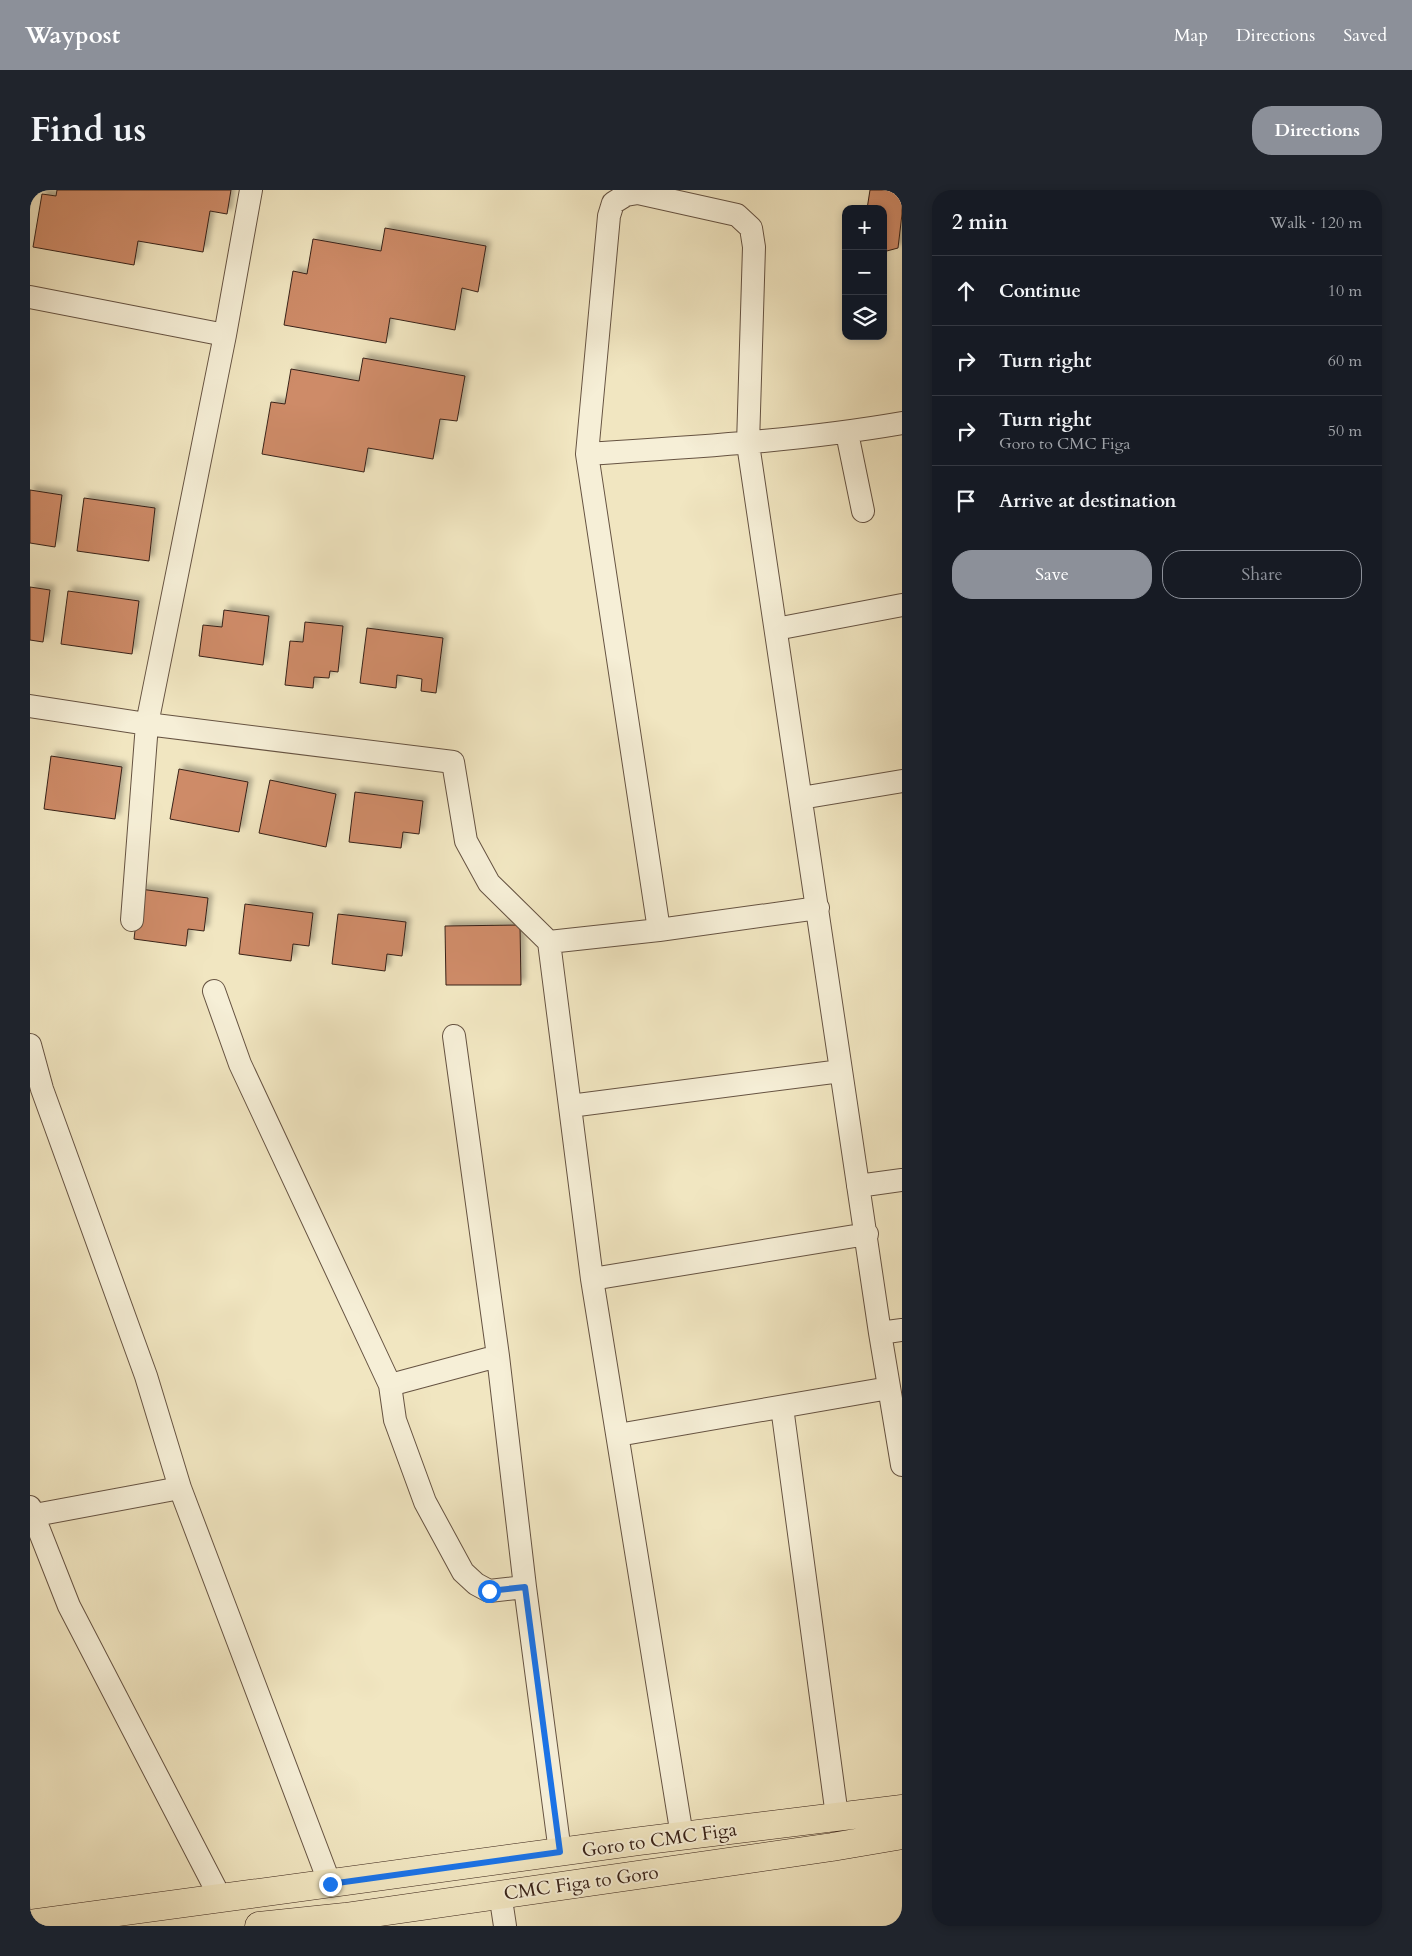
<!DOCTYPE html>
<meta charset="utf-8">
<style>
:root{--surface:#171b24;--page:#20242c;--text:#f1f3f6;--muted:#9ea1a6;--line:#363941;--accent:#8c9099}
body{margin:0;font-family:Cardo,serif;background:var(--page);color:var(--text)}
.controls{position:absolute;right:15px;top:15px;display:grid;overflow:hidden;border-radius:10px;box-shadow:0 2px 8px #0003}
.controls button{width:45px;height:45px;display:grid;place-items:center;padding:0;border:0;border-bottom:1px solid var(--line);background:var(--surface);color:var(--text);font:25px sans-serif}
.stop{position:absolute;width:15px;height:15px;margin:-11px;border:4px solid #1a73e8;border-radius:50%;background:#fff}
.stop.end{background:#1a73e8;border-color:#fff;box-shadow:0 1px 5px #0008}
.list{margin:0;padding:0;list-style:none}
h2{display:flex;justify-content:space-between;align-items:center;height:65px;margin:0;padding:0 20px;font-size:21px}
h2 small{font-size:16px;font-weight:400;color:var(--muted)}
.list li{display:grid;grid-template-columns:32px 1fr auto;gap:15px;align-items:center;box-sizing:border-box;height:70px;padding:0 20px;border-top:1px solid var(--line)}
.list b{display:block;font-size:19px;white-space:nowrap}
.list p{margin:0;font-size:16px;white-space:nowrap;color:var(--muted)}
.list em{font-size:16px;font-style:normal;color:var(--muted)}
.actions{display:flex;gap:10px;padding:15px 20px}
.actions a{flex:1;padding:11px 0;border:1px solid var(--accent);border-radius:20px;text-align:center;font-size:18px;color:var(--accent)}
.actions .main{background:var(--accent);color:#fff}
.icon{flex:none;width:28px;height:28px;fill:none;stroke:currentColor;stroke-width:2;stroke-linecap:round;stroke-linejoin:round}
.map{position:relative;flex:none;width:872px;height:1736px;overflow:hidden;border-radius:20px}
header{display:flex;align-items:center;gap:30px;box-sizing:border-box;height:70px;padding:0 25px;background:var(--accent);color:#fff}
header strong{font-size:24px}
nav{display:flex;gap:28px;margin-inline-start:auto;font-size:18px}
.intro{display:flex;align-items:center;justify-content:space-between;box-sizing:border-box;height:120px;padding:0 30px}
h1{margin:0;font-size:35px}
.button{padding:12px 22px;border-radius:20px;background:var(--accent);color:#fff;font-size:18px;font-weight:700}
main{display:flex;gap:30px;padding:0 30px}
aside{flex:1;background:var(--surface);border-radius:20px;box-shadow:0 2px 8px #0003}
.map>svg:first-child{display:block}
</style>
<header>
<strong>Waypost</strong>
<nav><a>Map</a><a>Directions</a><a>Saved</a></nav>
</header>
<div class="intro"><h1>Find us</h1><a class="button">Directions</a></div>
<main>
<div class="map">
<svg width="872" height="1736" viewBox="0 0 872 1736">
<defs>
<filter id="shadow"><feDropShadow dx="4.5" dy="-4.5" stdDeviation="2.5" flood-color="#0004"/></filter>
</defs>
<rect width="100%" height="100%" fill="#f1e6c1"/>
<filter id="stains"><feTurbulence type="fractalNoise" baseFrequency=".004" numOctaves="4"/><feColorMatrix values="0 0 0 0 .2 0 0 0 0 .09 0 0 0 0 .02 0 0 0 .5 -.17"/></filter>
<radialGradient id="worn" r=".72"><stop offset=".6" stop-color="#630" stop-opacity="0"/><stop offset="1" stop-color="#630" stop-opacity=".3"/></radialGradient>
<!-- building -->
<path fill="#ce8b67" stroke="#382218" filter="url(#shadow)" d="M27,0h174l-4,24 -17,-3 -7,41 -65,-11 -4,24 -101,-18 9,-53 14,2z
M840,0h32v24l-4,34 -15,4v-43h-16z
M355,38l101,18 -8,46 -16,-4 -7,42 -65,-12 -4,25 -102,-18 9,-54 14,3 6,-35 68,12z
M333,168l102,18 -8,45 -17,-2 -7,40 -65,-11 -4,24 -102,-18 9,-52 14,2 6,-35 68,12z
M0,300l32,5 -7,52 -25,-4z
M54,308l71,10 -6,53 -72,-10z
M0,397l20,3 -7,52 -13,-2z
M38,401l71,10 -7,53 -71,-10z
M194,420l45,6 -6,49 -64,-9 4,-31 19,2z
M275,432l38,4 -5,46 -8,-1 -1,7 -15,-1 -1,11 -28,-3 5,-44 13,1z
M337,438l76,10 -7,55 -15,-2 1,-12 -25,-4 -1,13 -36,-5z
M21,566l71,11 -7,52 -71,-10z
M149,579l69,13 -9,50 -69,-13z
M240,590l66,14 -10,53 -67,-14z
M325,602l68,9 -4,33 -16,-2 -2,16 -52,-6z
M110,699l68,9 -4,33 -16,-2 -2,17 -52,-7z
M215,714l68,9 -4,33 -16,-2 -2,17 -52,-7z
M308,724l68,8 -4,34 -15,-2 -2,17 -53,-7z
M490,735l1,60h-75l-1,-59z"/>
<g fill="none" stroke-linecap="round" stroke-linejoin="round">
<!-- minor casing -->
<g stroke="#665342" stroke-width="24">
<path id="minor" d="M0,107l195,38
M817,243l16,78
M557,264c106,-7 211,-13 315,-31
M746,439l126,-24
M0,516l117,18 306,38 13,79 23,42 60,59 43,337 90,557
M771,608l101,-17
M102,730l15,-196 78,-389 26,-145
M629,740l-72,-476 22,-238 4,-13 13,-8 12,-2 99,22 14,13 3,19 -6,197 132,889 22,132
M519,752l110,-12 159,-22
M184,801l26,73 150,321 5,35 30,82 38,70 13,12 13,7 36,-4
M424,846l44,320 27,231 35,265
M0,855l12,44 104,287 34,112 150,396
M540,916l271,-35
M828,996l44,-6
M562,1089l275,-45
M850,1143l22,-3
M360,1195l108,-29
M752,1217l55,409
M588,1245l271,-47
M0,1317l39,99 152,293
M0,1326l150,-28
M470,1703l5,33"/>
</g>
<!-- primary casing -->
<g stroke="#382218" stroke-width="29">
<path id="primary" d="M0,1734l610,-83 262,-32
M229,1736l86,-9 487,-70 70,-12"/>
</g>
<!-- minor -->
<use href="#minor" stroke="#f6efd7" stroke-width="22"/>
<!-- primary -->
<use href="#primary" stroke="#f1e6c1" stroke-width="28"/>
</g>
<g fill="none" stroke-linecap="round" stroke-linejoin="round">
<!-- route -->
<path stroke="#1a73e8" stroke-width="6" d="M300,1694l230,-32 -35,-265 -36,4"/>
</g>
<g text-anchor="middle" stroke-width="4" stroke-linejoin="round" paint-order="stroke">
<!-- street labels -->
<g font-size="19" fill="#382218" stroke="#f6efd7">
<text transform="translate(629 1649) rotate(-8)" y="7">Goro to CMC Figa</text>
<text transform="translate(551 1692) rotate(-8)" y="7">CMC Figa to Goro</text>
</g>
</g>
<rect width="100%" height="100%" filter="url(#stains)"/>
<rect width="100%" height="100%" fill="url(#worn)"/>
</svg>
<div class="controls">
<button>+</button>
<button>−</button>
<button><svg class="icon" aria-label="layers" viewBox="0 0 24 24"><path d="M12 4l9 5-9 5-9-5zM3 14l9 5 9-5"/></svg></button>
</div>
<div class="stop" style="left:459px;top:1401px"></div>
<div class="stop end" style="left:300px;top:1694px"></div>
</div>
<aside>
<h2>2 min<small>Walk · 120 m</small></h2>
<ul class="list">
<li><svg class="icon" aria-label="ahead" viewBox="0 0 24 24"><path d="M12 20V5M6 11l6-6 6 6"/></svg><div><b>Continue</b></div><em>10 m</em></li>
<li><svg class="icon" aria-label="right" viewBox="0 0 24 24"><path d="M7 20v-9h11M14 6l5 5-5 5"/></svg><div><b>Turn right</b></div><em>60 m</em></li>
<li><svg class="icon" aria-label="right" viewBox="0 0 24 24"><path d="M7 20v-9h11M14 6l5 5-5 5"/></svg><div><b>Turn right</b><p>Goro to CMC Figa</p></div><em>50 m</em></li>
<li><svg class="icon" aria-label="arrive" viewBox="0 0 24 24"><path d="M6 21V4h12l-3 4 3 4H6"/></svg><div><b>Arrive at destination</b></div></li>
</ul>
<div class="actions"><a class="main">Save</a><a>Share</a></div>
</aside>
</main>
